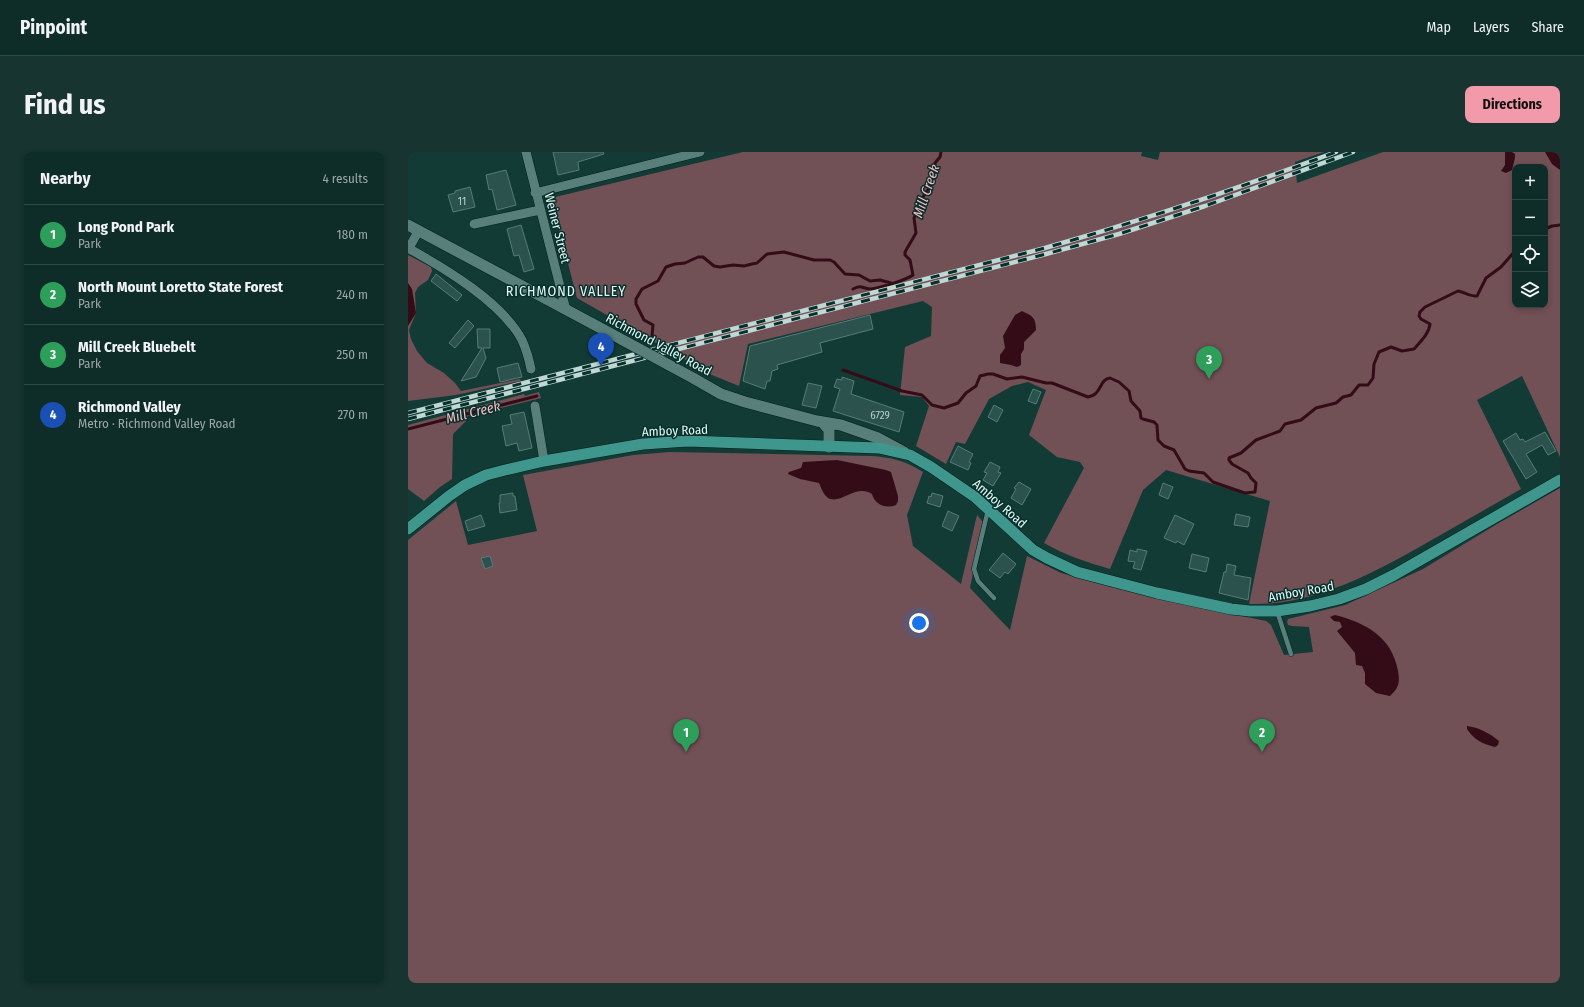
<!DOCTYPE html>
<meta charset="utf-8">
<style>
:root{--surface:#0e2c28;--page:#173430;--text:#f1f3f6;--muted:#9ba7a8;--line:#2e4845;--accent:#f39aaa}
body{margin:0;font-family:"Fira Sans Condensed",sans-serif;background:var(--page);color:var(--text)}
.controls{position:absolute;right:12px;top:12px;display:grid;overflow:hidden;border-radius:8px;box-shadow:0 2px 6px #0003}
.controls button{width:36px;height:36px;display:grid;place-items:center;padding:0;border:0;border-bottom:1px solid var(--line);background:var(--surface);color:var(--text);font:20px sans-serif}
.you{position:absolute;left:511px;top:471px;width:14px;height:14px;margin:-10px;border:3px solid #fff;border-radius:50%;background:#1a73e8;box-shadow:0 0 0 6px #1a73e833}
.badge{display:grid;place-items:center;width:26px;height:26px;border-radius:50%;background:var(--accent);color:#fff;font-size:13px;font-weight:700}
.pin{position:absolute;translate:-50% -33px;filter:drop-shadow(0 1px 2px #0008)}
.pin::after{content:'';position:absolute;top:21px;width:14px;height:12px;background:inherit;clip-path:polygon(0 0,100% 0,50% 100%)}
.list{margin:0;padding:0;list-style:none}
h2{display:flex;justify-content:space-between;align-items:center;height:52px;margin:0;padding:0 16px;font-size:17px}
h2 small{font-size:13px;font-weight:400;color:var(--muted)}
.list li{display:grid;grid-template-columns:26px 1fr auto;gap:12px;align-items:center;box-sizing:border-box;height:60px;padding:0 16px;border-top:1px solid var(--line)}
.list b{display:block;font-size:15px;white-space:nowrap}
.list p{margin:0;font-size:13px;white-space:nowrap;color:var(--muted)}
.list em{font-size:13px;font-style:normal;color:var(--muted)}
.icon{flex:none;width:22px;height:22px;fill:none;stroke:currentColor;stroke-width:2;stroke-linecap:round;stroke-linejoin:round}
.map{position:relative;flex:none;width:1152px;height:831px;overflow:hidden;border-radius:8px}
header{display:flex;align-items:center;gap:24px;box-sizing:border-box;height:56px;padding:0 20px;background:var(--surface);border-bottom:1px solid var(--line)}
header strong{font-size:19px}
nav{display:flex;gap:22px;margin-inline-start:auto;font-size:14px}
.intro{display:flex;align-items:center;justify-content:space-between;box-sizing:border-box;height:96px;padding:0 24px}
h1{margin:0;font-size:28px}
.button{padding:10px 18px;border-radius:8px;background:var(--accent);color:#111;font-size:14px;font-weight:700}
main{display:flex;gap:24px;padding:0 24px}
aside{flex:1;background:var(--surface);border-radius:8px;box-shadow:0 2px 6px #0003}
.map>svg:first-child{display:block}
</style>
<header>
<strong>Pinpoint</strong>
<nav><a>Map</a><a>Layers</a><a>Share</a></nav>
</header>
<div class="intro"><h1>Find us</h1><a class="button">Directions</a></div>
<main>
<aside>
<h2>Nearby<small>4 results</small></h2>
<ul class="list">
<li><span class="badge" style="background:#2e9e5b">1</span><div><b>Long Pond Park</b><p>Park</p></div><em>180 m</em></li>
<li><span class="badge" style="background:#2e9e5b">2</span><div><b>North Mount Loretto State Forest</b><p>Park</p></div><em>240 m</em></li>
<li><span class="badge" style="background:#2e9e5b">3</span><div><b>Mill Creek Bluebelt</b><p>Park</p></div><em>250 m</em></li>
<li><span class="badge" style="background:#1a4fb4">4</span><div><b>Richmond Valley</b><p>Metro · Richmond Valley Road</p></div><em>270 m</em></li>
</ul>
</aside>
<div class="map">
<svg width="1152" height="831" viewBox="0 0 1152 831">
<rect width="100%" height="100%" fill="#133b36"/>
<!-- green -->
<path fill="#715056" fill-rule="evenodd" d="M335,0h399l-1,4 17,4 2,-8h164l-29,10 2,21 86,-31h177v305l-38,-81 -45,24 44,89c-28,16 -56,32 -84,48 -58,33 -120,69 -188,67l21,-103 -104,-31 -23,20 -33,79c-24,-7 -45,-14 -66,-26l40,-75 -4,-6 -23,-5 -28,-22 17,-45 -18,-8 -16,4 -23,13 -24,45 -9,-2 -10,22 -30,-18 13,-40 -7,-9 -22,-2 5,-48 26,-11 1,-29 -9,-6 -175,43 -9,42 -27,-11 -135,-77 -26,-100zM1107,15h30v138h-30z
M0,103l23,12 1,4 -4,9 -10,7 -3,6 1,20 -7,17 2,9 6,12 10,12 17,10 11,10 6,8 59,-12 1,2 -65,14 -48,6z
M131,240l2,6 -73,18 -1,4 -14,14 -1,45 -12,8 -16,14 -16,-12v-64l116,-31 1,2z
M262,300l201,4c19,1 35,5 52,16l-16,43 6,31 48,38 16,-69 6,7 -13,66 40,42 17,-74 34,17 98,26 107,22 5,4 13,30 29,-3 -4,-25 -17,-1 -4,-1 -1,-3 1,-3 57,-14 78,-36 74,-45 63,-36v495h-1152v-443l48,-39 12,44 69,-14 -14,-56 110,-20z"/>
<!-- water -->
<path fill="#340c17" d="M1097,0h7l3,2v4l-3,12 -6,3 -5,-2 4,-6z
M1137,0h15v18l-8,-6z
M0,131l4,6 4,24 -8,13z
M614,159c10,5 14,6 14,19l-12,12v7l-3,5v11l-4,2 -6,-2 -11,-2v-8l5,-7 -2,-12 12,-21z
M429,308l49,10 5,2 7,24v5l-2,4c-10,4 -21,0 -24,-11 -17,-11 -33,13 -45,3 -4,-3 -6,-10 -8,-14l-19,-4 -12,-5 1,-2 12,-4 2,-6z
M927,463c31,8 57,22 63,56 2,11 1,17 -8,25l-14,-3 -11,-9v-11l-3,-7 -6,-1 -1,-12 -18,-22 5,-4 -2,-5 -6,-1 -4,-4z
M1059,574c11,1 24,8 32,15l-1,4 -3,2c-12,-3 -21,-7 -28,-18z"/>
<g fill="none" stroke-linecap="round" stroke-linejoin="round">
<!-- stream -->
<path stroke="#340c17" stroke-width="3" d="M1137,77l7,-3 8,-1
M445,137c9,-5 10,0 18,0 9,-1 35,-9 42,-14l-3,-15 -5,-5v-3l11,-19 -2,-15 5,-10v-5l12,-18 3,-7 1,-15 5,-6 1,-5
M244,184l1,-11 -9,-5 -8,-16v-5l6,-10 16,-8 8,-14 9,-3 10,-1 13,-6h5l11,9 6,1 13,-2 11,1 8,-2 5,-1 10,-9 17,-2 30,8h16l4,2 11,12 14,1 11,6 10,-1 11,3
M435,218l59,21 20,4 10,10 12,3 14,-5 8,-10 10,-7 4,-10 8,-2h5l14,5 15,-2 24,6h6l36,14c14,-2 11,-18 22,-19l9,4 10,9 2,10 9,10 1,7 2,1 11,3 3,3 1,15 6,6 10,4 11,19 4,2 15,2 9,9 23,8 9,3 10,-1 1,-9 -5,-5 -3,-5 -16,-9 -3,-4v-2l12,-5 15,-13 24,-9 5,-7 16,-4 15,-12 20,-5 7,-6 8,-2 8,-10h9l5,-7 1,-14 5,-12 12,-5 11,4 12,-2c6,-7 15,-15 16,-25l-9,-5 -2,-3 1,-4 5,-5 33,-16c6,1 13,6 19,5l9,-18 15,-11 14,-16
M0,277l129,-33"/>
</g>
<!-- building -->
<path fill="#2b524d" stroke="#557d77" d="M145,0h50l1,2 -26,8 1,8 -21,5z
M98,18l10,35 -19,5 -5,-21 -3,1 -3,-15z
M62,35l5,20 -22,5 -5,-17 7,-2v-2z
M113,73l13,44 -10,3 -5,-17 -5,1 -7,-27z
M28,122l26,21 -5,6 -26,-20z
M462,163l3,14 -53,14 2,9 -45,13 1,4 -6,2 -2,10h-3l-2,8 -22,-8 7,-35z
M60,168l6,6 -19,22 -6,-5z
M69,177h13v19h-7l3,10 -10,19 -15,4 21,-33h-4z
M110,211l4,14 -22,5 -3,-14z
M434,225l12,4 -3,13 53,18 -5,20 -66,-21 7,-22 -6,-2 3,-8 5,1z
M400,231l14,3 -6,22 -14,-3z
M625,237l8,3 -5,12 -8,-3z
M586,253l9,5 -6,12 -9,-5z
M116,260l8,36 -13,3 -2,-8 -11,3 -4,-20 10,-2 -2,-9z
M1137,280l11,19 -8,4 -6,-10 -16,9 11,18 -11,7 -23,-38 13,-8 4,7 3,-1 2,3z
M550,294l15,8 -4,8 2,1 -3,7 -18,-8z
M582,310l10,5 -2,5 3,1 -8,13 -10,-6 4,-7 -3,-1z
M611,330l12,7 -9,16 -11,-7 5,-9 -2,-1z
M755,331l10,4 -5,12 -9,-4z
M105,341v3h2l2,14 -17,3 -1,-10h1v-8z
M524,341l11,3 -3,11 -13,-4 2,-7 2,1z
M540,359l11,5 -7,15 -10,-5z
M828,362l14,3 -2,10 -14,-2z
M73,363l4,11 -17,5 -3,-10z
M767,363l19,9 -10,21 -7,-4 -1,2 -12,-5z
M729,397l10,2 -6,19 -8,-2 2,-6 -7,-1 2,-11 7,2z
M595,401l13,11 -8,10 -3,-2 -5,6 -11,-8z
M784,402l17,4 -3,14 -17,-4z
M82,404l3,10 -8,3 -4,-11z
M819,412l9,2 -2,9 17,3 -3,22 -29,-7 5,-21h2z"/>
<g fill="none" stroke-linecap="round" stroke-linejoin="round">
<!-- service casing -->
<g stroke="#02201d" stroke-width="5.5">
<path id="service" d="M580,358l-14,59 4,12 16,17
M869,459l14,43"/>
</g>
<!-- minor casing -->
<g stroke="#02201d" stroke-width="10">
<path id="minor" d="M118,0l40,158
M127,41l165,-41
M66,72l66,-14
M0,96c36,20 94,54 114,92 4,9 7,19 9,29
M1,96l10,-18
M127,254l9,55"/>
</g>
<!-- tertiary casing -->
<g stroke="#02201d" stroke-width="12">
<path id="tertiary" d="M0,73l185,99
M285,226l28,16 24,8 72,19 24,4 37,13 26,14
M415,271l6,7v17"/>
</g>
<!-- secondary casing -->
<g stroke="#02201d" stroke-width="12">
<path id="secondary" d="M0,377l41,-33 16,-11 21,-10 19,-5 39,-9 99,-17 45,-3 191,7 31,7 21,12 44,30 58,53 14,8 30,14 80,21 74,16 19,2h27l33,-5 29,-7 27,-10 28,-14 166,-95"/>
</g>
<!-- service -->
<use href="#service" stroke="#587f7a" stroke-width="4.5"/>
<!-- minor -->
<use href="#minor" stroke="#587f7a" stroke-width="9"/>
<!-- tertiary -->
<use href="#tertiary" stroke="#587f7a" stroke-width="11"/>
<!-- secondary -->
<use href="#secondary" stroke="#3e968d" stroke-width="11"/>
<!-- rail casing -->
<g stroke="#c0d8d4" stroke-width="4.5">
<path id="rail" d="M0,261l637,-165c99,-28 195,-60 291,-96
M0,267l638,-165 73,-20 86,-28 148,-54"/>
</g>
<!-- rail -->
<use href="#rail" stroke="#06302c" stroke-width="3" stroke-dasharray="9" stroke-linecap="butt"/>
<!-- tertiary-bridge casing -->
<g stroke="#02201d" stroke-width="12" stroke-linecap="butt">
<path id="tertiary-bridge" d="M185,172l100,54"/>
</g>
<!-- tertiary-bridge -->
<use href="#tertiary-bridge" stroke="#587f7a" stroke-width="11"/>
</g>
<g text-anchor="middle" stroke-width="3" stroke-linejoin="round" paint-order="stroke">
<!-- number labels -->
<g font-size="11" fill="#b4ceca">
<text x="54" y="53">11</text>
<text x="472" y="267">6729</text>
</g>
<!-- street labels -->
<g font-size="13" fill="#e2f7f3" stroke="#06302c">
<text transform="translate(150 76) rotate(76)" y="5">Weiner Street</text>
<text transform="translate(251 192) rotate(28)" y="5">Richmond Valley Road</text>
<text transform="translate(267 278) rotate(-2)" y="5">Amboy Road</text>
<text transform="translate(592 351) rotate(41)" y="5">Amboy Road</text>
<text transform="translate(893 439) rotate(-10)" y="5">Amboy Road</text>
</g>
<!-- water labels -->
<g font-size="14" font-style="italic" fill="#fdbcc6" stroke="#06302c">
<text transform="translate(518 39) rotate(-71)" y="5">Mill Creek</text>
<text transform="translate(65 260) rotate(-14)" y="5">Mill Creek</text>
</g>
<!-- neighbourhood labels -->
<g font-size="14" letter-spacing="1" fill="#e2f7f3" stroke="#06302c">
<text x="158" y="144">RICHMOND VALLEY</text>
</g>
</g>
</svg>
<div class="controls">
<button>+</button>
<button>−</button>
<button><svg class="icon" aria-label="locate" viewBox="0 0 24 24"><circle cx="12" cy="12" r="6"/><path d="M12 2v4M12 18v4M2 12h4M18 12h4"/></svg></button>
<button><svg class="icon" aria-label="layers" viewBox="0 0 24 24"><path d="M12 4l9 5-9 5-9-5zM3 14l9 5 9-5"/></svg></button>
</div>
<div class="you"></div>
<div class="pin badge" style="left:278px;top:600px;background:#2e9e5b">1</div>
<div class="pin badge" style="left:854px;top:600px;background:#2e9e5b">2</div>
<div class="pin badge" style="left:801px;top:227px;background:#2e9e5b">3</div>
<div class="pin badge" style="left:193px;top:214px;background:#1a4fb4">4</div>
</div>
</main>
